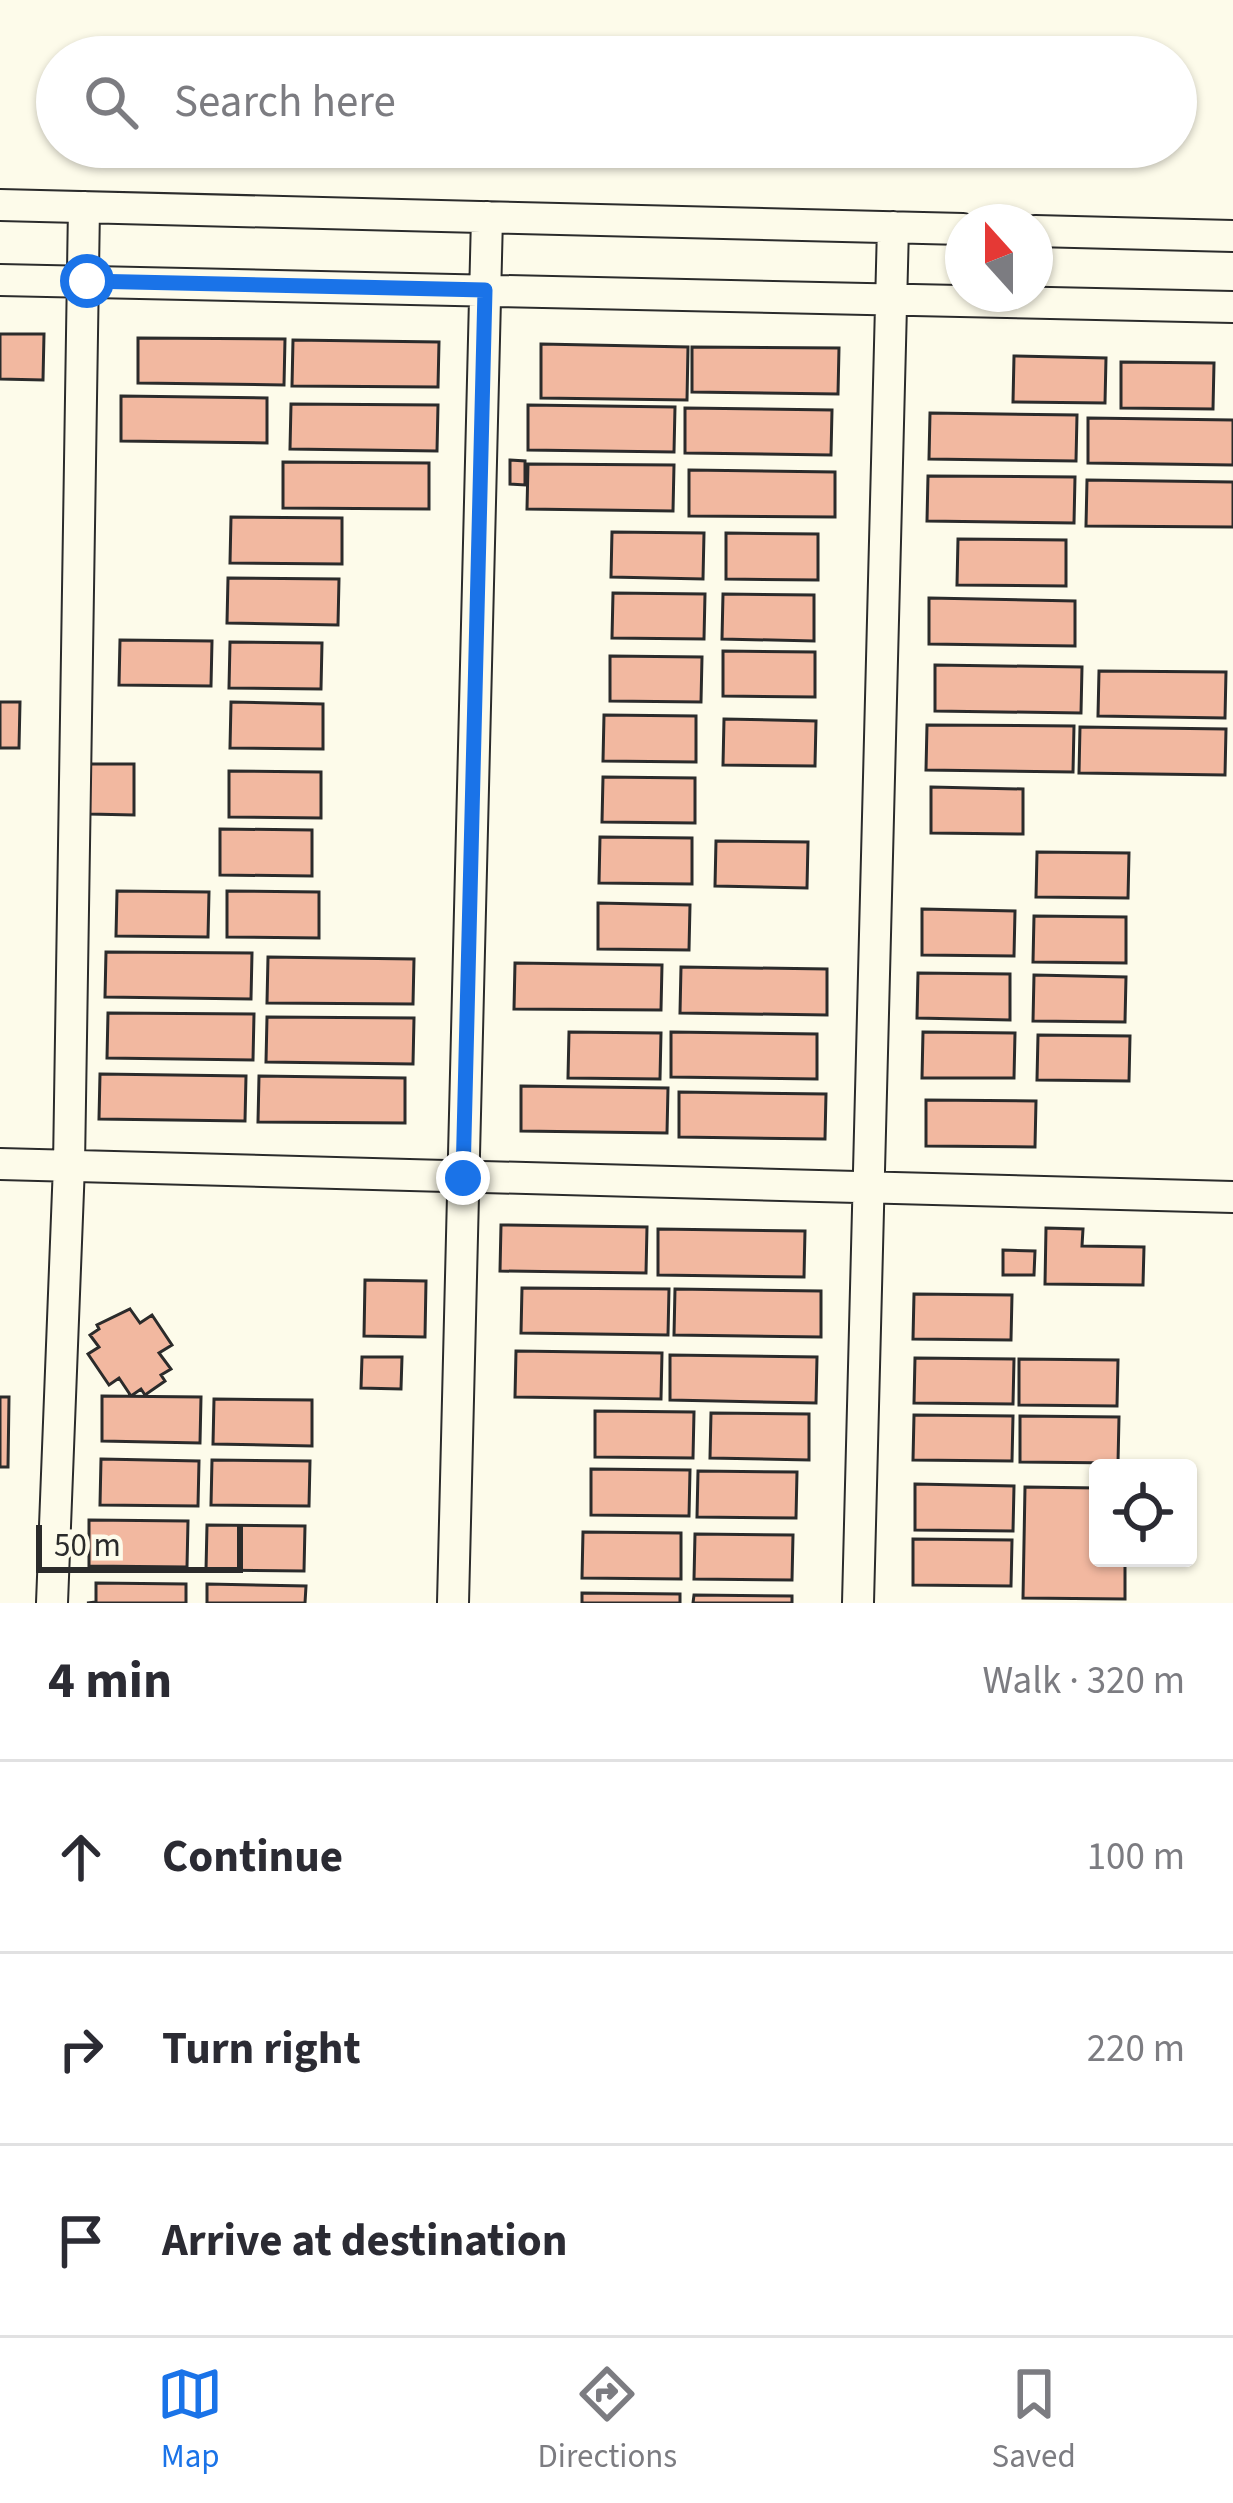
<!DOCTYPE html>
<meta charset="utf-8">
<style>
:root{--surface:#fff;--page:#f2f2f3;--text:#2b2b33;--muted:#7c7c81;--line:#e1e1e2;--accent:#1a73e8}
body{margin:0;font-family:"Source Sans 3",sans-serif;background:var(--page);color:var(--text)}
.controls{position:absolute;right:36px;bottom:36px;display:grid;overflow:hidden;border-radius:12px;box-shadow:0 3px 9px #0004}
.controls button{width:108px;height:108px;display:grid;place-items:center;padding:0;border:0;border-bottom:3px solid var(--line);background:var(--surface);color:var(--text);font:60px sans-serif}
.compass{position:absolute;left:945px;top:204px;width:108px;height:108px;border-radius:50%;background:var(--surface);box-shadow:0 3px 9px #0004;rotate:339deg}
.scale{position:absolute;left:36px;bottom:30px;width:207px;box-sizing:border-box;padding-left:12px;border:6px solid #2b2b2b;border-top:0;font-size:33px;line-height:42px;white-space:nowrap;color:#2b2b2b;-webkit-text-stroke:9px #fdfbea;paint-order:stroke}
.stop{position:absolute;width:36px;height:36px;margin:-27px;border:9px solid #1a73e8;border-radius:50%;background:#fff}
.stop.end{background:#1a73e8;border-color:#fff;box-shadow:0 3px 12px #0008}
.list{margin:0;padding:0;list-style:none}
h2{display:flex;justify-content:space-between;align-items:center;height:156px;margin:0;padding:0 48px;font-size:51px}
h2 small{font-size:39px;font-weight:400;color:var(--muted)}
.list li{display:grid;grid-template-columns:78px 1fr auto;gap:36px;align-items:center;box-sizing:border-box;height:192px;padding:0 48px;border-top:3px solid var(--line)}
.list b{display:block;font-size:45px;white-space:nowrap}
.list em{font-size:39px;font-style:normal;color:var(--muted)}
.icon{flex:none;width:66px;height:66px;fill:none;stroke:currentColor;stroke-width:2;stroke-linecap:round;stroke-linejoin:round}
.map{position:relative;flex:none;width:1233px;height:1603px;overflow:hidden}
.search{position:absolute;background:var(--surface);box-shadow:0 3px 9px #0004;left:36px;right:36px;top:36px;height:132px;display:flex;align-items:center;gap:30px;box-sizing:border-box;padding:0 42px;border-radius:66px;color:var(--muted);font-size:45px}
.sheet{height:732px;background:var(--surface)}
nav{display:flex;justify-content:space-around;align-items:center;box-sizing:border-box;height:168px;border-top:3px solid var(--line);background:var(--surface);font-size:33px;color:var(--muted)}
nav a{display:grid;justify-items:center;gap:6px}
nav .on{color:var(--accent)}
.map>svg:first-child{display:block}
</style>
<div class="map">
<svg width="1233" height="1603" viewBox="0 0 1233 1603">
<rect width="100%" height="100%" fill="#fdfbea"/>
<!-- building -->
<path fill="#f2b8a0" stroke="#2b2b2b" stroke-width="3" d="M0,334h44l-1,46 -43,-1z
M138,338l147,1 -1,46 -146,-2z
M293,340l146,2 -1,45 -146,-1z
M541,344l147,3 -1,53 -146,-2z
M692,347l147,1 -1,46 -146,-2z
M1014,356l92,2 -1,45 -92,-1z
M1121,362l93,1 -1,46 -92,-1z
M121,396l146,2v45l-146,-2z
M291,404l147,1 -1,46 -147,-2z
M528,405l147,2 -1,45 -146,-2z
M685,408l147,2 -1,45 -146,-2z
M930,413l147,2 -1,46 -147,-2z
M1088,418l145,2v45l-145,-2z
M510,460l15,1v24l-15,-1z
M283,462l146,1v46l-146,-1z
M528,464l146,1 -1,46 -146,-2z
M689,470l146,2v45l-146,-1z
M928,476l147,1 -1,46 -147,-2z
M1087,480l146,2v45l-147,-1z
M231,517l111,1v46l-112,-1z
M612,532l92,1 -1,46 -92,-2z
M726,533l92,1v46l-92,-1z
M958,539l108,1v46l-109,-1z
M228,578l111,1 -1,46 -111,-2z
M613,593l92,1 -1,45 -92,-1z
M723,594l91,1v46l-92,-2z
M929,598l146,3v45l-146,-2z
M120,640l92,1 -1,45 -92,-1z
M230,642l92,1 -1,46 -92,-1z
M723,651l92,1v45l-92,-1z
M610,656l92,1 -1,45 -91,-1z
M935,665l147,2 -1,46 -146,-2z
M1099,671l127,1 -1,46 -127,-2z
M0,702h20l-1,46h-19z
M231,702l92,2v45l-93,-1z
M604,715l92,1v46l-93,-1z
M724,719l92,2 -1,45 -92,-1z
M927,725l147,1 -1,46 -147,-2z
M1080,727l146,2 -1,46 -146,-2z
M90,764h44v51l-45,-1z
M229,771l92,1v46l-92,-1z
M603,777l92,1v45l-93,-1z
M931,787l92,2v45l-92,-1z
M220,829l92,1v46l-92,-1z
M600,837l92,1v46l-93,-1z
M716,841l92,1 -1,46 -92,-2z
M1037,852l92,1 -1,45 -92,-1z
M117,891l92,1 -1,45 -92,-1z
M227,891l92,1v46l-92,-1z
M598,903l92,2 -1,45 -91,-1z
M922,909l93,2 -1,45 -92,-1z
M1034,916l92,1v46l-93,-1z
M106,952l146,1 -1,46 -146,-2z
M268,957l146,2 -1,45 -146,-1z
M515,963l147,2 -1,45 -147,-1z
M681,967l146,2v46l-147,-2z
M918,973l92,1v46l-93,-2z
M1034,975l92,2 -1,45 -92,-1z
M108,1013l146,1 -1,46 -146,-2z
M267,1017l147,1 -1,46 -147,-2z
M569,1032l92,1 -1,46 -92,-1z
M671,1032l146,2v45l-146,-2z
M923,1032l92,1 -1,45h-92z
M1038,1035l92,1 -1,45 -92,-1z
M100,1074l146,2 -1,45 -146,-2z
M259,1076l146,2v45l-147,-1z
M521,1086l147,2 -1,45 -146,-2z
M679,1092l147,2 -1,45 -146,-2z
M926,1100l110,1 -1,46 -109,-1z
M501,1225l146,2 -1,46 -146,-2z
M1046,1228l37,1 -1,17 62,1 -1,38 -98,-1z
M658,1229l147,2 -1,46 -146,-2z
M1003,1250l32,1 -1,24h-31z
M365,1280l61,1 -1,56 -61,-1z
M522,1288l147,1 -1,46 -147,-2z
M675,1289l146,2v46l-147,-2z
M914,1294l98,1 -1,45 -98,-1z
M130,1309l10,14 12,-8 20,30 -13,8 12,16 -10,6 4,6 -20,14 -4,-6 -10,7 -12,-18 -10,7 -21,-31 11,-7 -9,-12 9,-6 -2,-4z
M516,1351l146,2 -1,46 -146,-2z
M670,1355l147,2 -1,46 -146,-3z
M362,1357h40l-1,32 -40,-1z
M915,1358l99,1 -1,45 -99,-1z
M1019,1359l99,1 -1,46 -98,-1z
M102,1396l99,1 -1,46 -98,-2z
M0,1397h9l-1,70h-8z
M214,1399l98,1v46l-99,-2z
M595,1411l99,1 -1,46 -98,-1z
M711,1413l98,1v46l-99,-2z
M914,1415l99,1 -1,45 -99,-1z
M1020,1416l99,1 -1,46 -98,-1z
M101,1459l98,2 -1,45 -98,-1z
M212,1460l98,1 -1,45 -98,-1z
M591,1469l99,1 -1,46 -98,-1z
M698,1471l99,1 -1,46 -99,-1z
M915,1484l99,2 -1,45 -98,-1z
M1025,1487l73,1v70h27v41l-102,-1z
M89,1520l99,1 -1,46 -98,-1z
M207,1525l98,1 -1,45 -98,-1z
M583,1532l98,1v46l-99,-1z
M695,1534l98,1 -1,45 -98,-1z
M913,1539l99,1 -1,46 -98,-1z
M96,1583l90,1v19h-99l9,-1z
M207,1584l99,2 -1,17h-98z
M582,1593l98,1v9h-98z
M694,1595l98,1v7h-99z"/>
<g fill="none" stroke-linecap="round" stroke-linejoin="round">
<!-- minor casing -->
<g stroke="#2b2b2b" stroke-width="34">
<path id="minor" d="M0,205l963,24
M1035,231l198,5
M0,280l1233,27
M0,1164l1233,33
M52,1603l17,-438 15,-958
M453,1603l34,-1386
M858,1603l35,-1376"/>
</g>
<!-- minor -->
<use href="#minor" stroke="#fdfbea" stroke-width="30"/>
</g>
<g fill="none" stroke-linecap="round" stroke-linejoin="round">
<!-- route -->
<path stroke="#1a73e8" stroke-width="15" d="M87,281l398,9 -22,888"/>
</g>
</svg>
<div class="controls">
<button><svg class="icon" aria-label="locate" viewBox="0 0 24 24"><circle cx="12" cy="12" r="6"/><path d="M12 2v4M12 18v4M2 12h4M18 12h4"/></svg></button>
</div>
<svg class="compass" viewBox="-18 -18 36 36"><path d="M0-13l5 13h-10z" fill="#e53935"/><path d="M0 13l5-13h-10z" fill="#7c7c81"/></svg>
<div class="scale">50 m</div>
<div class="stop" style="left:87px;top:281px"></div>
<div class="stop end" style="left:463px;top:1178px"></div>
<div class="search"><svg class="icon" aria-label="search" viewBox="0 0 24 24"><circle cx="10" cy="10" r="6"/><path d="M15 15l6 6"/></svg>Search here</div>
</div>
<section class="sheet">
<h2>4 min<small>Walk · 320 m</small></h2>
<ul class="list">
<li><svg class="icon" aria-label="ahead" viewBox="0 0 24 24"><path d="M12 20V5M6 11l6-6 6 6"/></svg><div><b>Continue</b></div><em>100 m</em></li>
<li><svg class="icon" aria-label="right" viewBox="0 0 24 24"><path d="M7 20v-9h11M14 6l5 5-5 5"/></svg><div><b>Turn right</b></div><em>220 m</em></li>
<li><svg class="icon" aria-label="arrive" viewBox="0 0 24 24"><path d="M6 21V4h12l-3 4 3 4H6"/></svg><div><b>Arrive at destination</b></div></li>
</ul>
</section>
<nav>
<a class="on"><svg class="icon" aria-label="map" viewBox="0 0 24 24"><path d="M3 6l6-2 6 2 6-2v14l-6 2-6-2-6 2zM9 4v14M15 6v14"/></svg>Map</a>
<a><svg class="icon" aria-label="directions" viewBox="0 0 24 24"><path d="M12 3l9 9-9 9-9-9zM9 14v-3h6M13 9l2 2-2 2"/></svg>Directions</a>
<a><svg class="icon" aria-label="saved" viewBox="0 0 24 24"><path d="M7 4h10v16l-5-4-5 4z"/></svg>Saved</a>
</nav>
